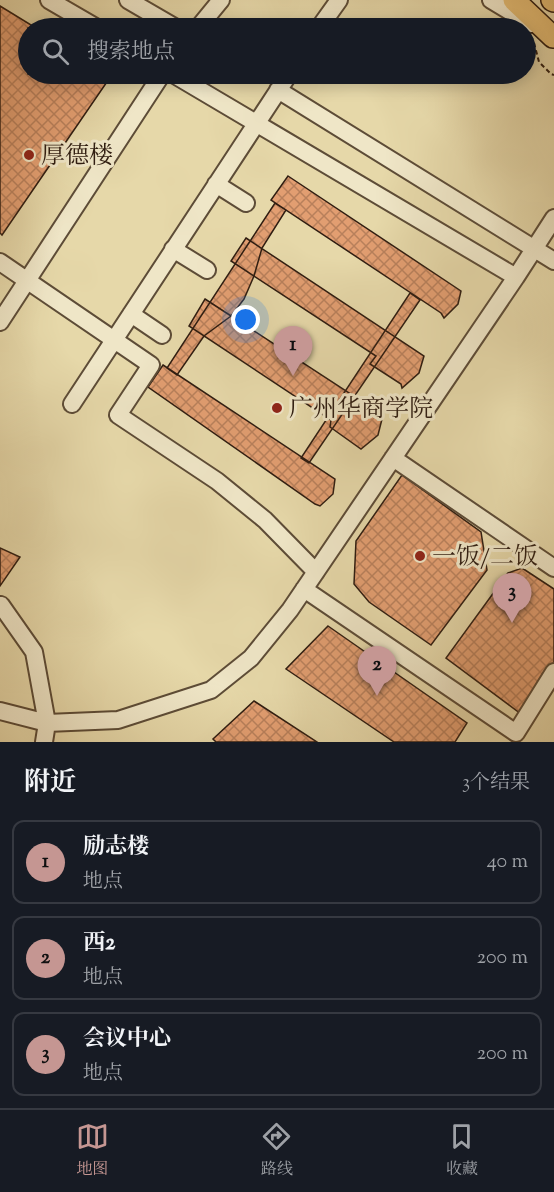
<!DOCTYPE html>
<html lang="zh">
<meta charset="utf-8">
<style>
:root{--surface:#171b24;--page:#20242c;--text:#f1f3f6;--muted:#9ea1a6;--line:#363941;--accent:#c59692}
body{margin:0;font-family:"Sorts Mill Goudy","Noto Serif SC",serif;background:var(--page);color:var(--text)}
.you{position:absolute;left:246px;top:320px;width:21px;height:21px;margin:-15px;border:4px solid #fff;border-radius:50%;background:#1a73e8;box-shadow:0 0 0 9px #1a73e833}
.badge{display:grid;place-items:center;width:39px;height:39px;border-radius:50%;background:var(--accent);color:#111;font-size:20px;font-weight:700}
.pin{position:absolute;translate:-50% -50px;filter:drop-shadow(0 2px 3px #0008)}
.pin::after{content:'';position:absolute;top:32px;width:21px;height:18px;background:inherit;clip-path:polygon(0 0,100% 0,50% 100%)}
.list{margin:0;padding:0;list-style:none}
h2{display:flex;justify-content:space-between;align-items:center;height:78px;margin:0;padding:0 24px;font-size:26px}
h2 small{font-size:20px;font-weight:400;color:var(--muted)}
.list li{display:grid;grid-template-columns:39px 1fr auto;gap:18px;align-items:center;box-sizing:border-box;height:84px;margin:0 12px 12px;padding:0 12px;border:2px solid var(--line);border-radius:12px}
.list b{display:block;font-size:22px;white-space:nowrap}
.list p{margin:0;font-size:20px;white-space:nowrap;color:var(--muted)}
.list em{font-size:20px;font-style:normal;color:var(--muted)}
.icon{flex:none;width:33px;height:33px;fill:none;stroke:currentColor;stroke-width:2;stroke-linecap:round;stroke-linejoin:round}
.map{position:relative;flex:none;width:554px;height:742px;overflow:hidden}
.search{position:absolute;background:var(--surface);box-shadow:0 3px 15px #0003;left:18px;right:18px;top:18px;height:66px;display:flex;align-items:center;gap:15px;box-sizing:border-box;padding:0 21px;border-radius:33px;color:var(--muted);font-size:22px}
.sheet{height:366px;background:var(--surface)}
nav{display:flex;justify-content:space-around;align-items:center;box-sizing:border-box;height:84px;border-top:2px solid var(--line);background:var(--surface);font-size:16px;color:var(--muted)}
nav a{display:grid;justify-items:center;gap:3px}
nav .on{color:var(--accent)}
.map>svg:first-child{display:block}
</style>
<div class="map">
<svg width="554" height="742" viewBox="0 0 554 742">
<defs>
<pattern id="building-cross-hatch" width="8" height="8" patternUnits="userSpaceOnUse" patternTransform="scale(1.5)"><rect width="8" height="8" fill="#e29e71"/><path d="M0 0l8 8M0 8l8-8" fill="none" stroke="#b8805b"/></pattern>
</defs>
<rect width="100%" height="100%" fill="#e6d8a9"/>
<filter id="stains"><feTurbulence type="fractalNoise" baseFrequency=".00333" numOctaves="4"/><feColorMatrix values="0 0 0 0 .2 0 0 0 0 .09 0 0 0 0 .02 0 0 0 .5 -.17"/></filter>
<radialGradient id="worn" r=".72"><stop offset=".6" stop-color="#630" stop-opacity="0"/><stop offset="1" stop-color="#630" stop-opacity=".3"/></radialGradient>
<!-- building -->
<path fill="url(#building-cross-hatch)" stroke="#2f1d11" stroke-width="1.5" d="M0,6l36,22h-8v46h79l4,2 -109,159 -2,-2z
M288,176l173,115 -3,13 -14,14 -3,-5 -170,-113z
M275,203l11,7 -24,38 -8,28 -10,23 -13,17 -27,20 -27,39 -10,-7z
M246,238l178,118 -5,17 -17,15 -1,-4 -31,-20 6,-8 -145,-95z
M410,293l10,7 -111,163 -8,-5z
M205,299l178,116 -5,20 -17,14 -31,-22 1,-7 -142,-94z
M163,365l172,114 -2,15 -13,12 -5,-2 -167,-117z
M402,475l79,57 6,38 -56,75 -62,-43 -15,-18 2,-43z
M0,548l20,9 -20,29z
M522,568l32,21v78l-33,47 -75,-56 62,-85z
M328,626l139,97 -12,19h-61l-108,-73z
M254,701l63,41h-101l-3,-3z"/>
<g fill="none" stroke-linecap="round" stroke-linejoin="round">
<!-- minor casing -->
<g stroke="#5d4c37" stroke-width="20">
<path id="minor" d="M49,0l48,28
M128,0l48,28
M491,0l40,24
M198,28l23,-28
M319,28l20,-28
M278,90l276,171
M216,184l30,19
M173,249l34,21
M0,262l151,103 -33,50 99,66 48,39 51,52
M516,277l38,-59
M131,314l31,21
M0,322l162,-248
M72,404l217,-330
M393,458l161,110
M304,589l212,144 38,-61
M1,605l33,47 13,71 -3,19
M0,711l47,12 71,-3 93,-30 40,-32 39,-48 226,-333 -343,-203"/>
</g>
<!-- major casing -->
<g stroke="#2f1d11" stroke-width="24">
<path id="major" d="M514,0l39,37
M552,0l2,1"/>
</g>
<!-- path -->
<path stroke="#2f1d11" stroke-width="2" stroke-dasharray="4.5 3" stroke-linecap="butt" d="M534,43l5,19 12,12 3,1"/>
<!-- minor -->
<use href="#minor" stroke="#efe6c7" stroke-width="16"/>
<!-- major -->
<use href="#major" stroke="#e3bc74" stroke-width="21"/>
</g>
<!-- markers -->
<g fill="#8f2418" stroke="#efe6c7" stroke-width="2">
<circle cx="29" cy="155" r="6"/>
<circle cx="277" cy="408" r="6"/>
<circle cx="420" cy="556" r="6"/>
</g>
<g text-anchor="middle" stroke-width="6" stroke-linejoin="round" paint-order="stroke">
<!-- poi labels -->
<g font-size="24" fill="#2f1d11" stroke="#efe6c7" text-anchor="start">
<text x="41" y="163">厚德楼</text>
<text x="289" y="416">广州华商学院</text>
<text x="432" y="564">一饭/二饭</text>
</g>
</g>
<rect width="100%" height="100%" filter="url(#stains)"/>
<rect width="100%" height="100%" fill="url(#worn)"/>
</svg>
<div class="you"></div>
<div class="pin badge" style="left:293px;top:376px">1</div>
<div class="pin badge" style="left:377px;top:696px">2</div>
<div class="pin badge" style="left:512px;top:623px">3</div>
<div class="search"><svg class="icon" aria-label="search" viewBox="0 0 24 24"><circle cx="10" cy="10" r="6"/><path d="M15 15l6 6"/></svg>搜索地点</div>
</div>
<section class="sheet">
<h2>附近<small>3个结果</small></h2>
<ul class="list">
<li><span class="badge">1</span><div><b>励志楼</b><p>地点</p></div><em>40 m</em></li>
<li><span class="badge">2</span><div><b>西2</b><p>地点</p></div><em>200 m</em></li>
<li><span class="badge">3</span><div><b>会议中心</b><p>地点</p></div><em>200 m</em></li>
</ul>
</section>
<nav>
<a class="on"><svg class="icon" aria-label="map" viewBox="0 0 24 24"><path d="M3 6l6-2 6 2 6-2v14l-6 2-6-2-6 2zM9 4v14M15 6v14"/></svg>地图</a>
<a><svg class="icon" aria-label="directions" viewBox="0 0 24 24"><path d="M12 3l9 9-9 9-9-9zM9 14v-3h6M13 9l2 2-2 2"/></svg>路线</a>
<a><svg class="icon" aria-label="saved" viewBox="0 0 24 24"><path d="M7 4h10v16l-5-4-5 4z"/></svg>收藏</a>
</nav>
